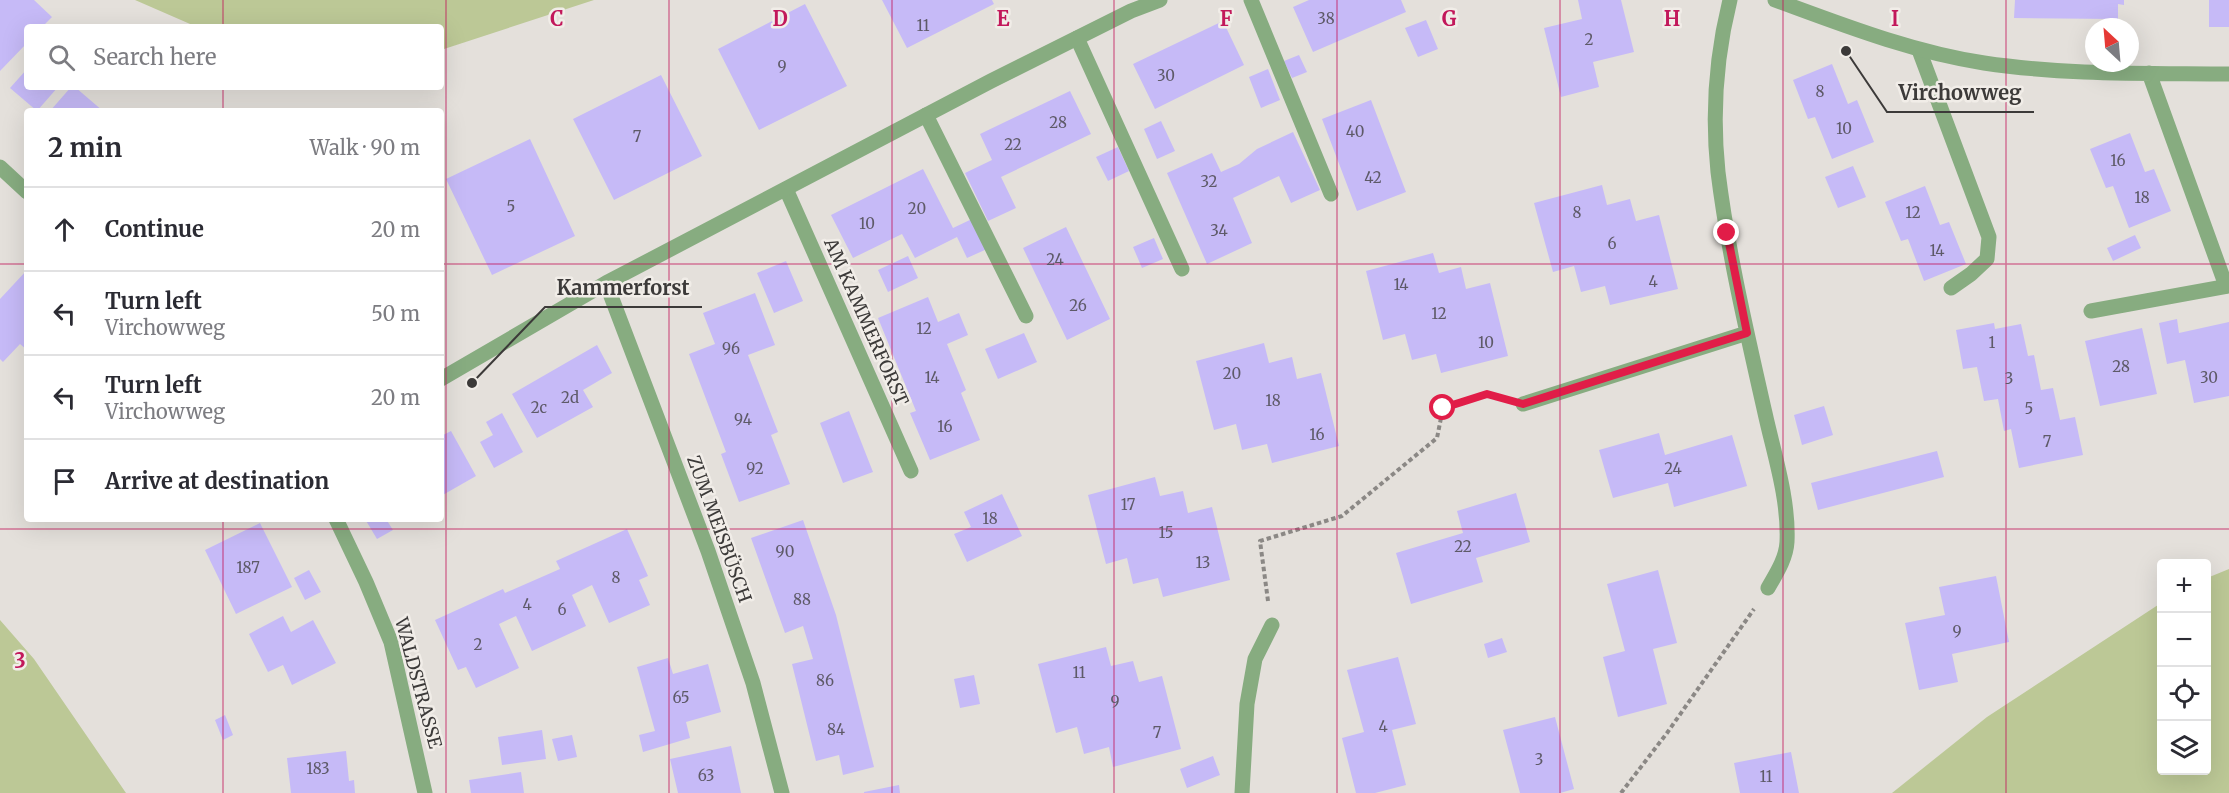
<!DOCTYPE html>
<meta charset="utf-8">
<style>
:root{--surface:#fff;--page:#f2f2f3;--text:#2b2b33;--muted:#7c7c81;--line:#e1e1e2}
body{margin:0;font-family:Merriweather,serif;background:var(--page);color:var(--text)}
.controls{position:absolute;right:18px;bottom:18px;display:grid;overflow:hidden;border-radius:6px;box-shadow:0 6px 24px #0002}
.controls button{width:54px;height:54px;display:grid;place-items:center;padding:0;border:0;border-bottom:2px solid var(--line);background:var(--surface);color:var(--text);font:30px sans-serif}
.compass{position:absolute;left:2085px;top:18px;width:54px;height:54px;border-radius:50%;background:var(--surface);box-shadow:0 6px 24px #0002;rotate:334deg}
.stop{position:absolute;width:18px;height:18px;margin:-14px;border:4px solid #e11d48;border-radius:50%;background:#fff}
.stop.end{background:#e11d48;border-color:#fff;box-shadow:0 2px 6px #0008}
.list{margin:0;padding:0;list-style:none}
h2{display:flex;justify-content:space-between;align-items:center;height:78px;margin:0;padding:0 24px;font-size:26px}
h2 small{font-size:20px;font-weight:400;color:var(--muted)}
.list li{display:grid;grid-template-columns:39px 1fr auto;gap:18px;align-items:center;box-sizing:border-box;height:84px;padding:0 24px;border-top:2px solid var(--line)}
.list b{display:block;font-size:22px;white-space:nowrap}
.list p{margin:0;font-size:20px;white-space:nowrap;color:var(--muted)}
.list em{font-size:20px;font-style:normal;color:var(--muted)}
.icon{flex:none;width:33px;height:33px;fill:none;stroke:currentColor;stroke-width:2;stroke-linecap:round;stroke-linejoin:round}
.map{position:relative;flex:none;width:2229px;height:793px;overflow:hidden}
.search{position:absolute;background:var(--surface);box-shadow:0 6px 24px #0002;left:24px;top:24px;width:420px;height:66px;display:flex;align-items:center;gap:15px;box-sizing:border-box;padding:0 21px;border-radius:6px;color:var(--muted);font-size:22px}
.panel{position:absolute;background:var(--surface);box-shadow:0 6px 24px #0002;left:24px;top:108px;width:420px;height:414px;border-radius:6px}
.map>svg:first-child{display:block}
</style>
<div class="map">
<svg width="2229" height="793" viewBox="0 0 2229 793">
<rect width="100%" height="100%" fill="#e4e0db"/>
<!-- green -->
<path fill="#bcc896" d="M135,0h459l-153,50v-23h-244z
M2229,569v224h-337l95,-76 174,-114 1,167h44l1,-192z
M0,620l34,39 92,134h-126z"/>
<!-- building -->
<path fill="#c6baf7" d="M0,0h34l18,17 -10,10h-15v16l-27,28z
M882,0h110l2,4 -87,44z
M1309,0h92l5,12 -93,40 -20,-45z
M1578,0h43l13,52 -41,10 6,25 -38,10 -17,-69 38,-9z
M2015,0h109v5l-6,-1v15l-104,-1z
M2209,0h20v27h-20z
M805,4l42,82 -88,44 -41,-81z
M1426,20l12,29 -20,8 -13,-29z
M1223,21l21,44 -89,44 -22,-45z
M1299,55l8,17 -15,6 -8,-17z
M1832,64l16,40 9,-4 17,42 -42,17 -17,-42 -7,2 -15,-39z
M27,69v18h31l-21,24 -27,-23z
M1268,69l12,31 -19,8 -12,-31z
M661,75l41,81 -88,44 -41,-81z
M71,87h4l28,24h-53z
M1070,91l21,43 -90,43 15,31 -28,13 -23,-48 27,-13 -12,-26z
M1371,100l35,92 -49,19 -35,-92z
M1161,121l14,30 -18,8 -13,-30z
M1293,132l27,58 -29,13 -12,-27 -46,22 19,45 -45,21 -40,-91 45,-20 9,19 18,-8 18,-15z
M2130,133l15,39 9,-3 17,42 -42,17 -16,-42 -7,2 -16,-39z
M530,139l45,97 -83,39 -46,-96z
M1118,147l11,24 -21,10 -12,-24z
M1853,166l13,31 -28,11 -13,-31z
M923,169l30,59 19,-9 15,30 -20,9 -10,-21 -42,21 -13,-24 -49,24 -22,-43z
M1602,185l5,20 23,-6 6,22 23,-6 19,74 -68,16 -5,-19 -24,6 -7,-26 -21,6 -19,-69z
M1925,186l15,39 9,-3 17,42 -42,17 -16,-42 -7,2 -16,-39z
M1066,227l44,92 -43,21 -44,-92z
M2135,235l6,13 -28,13 -6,-13z
M1154,238l9,21 -21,9 -9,-21z
M1433,253l6,20 22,-6 5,22 24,-6 18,73 -67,17 -5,-19 -24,6 -7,-26 -22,6 -17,-69z
M908,256l10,22 -30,14 -10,-22z
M786,261l17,40 -29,12 -17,-40z
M27,270v80l-7,-6 -17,18 -3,-3v-60z
M755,293l20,52 -27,10 30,77 -7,3 19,49 -51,18 -18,-48 5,-2 -37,-98 26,-10 -12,-31z
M928,297l10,25 21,-9 9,22 -21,9 19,46 -5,3 19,47 -50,20 -20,-47 6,-2 -38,-93z
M2177,319l2,14 50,-11v74l-35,7 -9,-43 -18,4 -8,-41z
M1994,323l1,6 26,-5 7,32 6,-1 7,35 12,-2 7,32 15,-3 8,38 -64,13 -8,-39 -7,2 -6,-32 -14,2 -7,-34 -14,2 -7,-39z
M2142,328l15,66 -57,12 -15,-65z
M1024,333l13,29 -39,17 -13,-30z
M1264,343l5,20 23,-6 5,22 24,-6 18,73 -67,17 -5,-19 -25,6 -6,-26 -22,6 -18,-69z
M597,345l15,28 -29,17 10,17 -56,31 -25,-44z
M1824,406l9,29 -31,10 -8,-30z
M849,411l24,61 -30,11 -23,-60z
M502,413l21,39 -29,16 -14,-26 13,-7 -7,-13z
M451,431l25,45 -35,20v-60z
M1659,433l6,22 67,-20 15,51 -73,21 -6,-24 -55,15 -14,-48z
M1937,451l7,26 -126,33 -7,-27z
M1155,477l5,19 23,-5 5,22 24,-6 18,73 -67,17 -5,-19 -25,6 -6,-26 -21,6 -18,-69z
M1516,493l14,49 -54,16 7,24 -72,22 -15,-51 67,-20 -6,-22z
M1002,494l20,42 -55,26 -13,-28 17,-7 -7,-15z
M365,519h21l7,11 -16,9z
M803,520l33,95 38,152 -31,8 -4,-20 -23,6 -24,-97 21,-5 -10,-33 -18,7 -34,-95z
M260,523l32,64 -56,27 -31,-64z
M627,529l21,47 -9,4 11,25 -41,18 -17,-38 -20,10 14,31 -54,25 -16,-35 -17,8 20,44 -43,20 -10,-21 -8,3 -23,-50 68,-31 2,4 55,-24 -4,-8z
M309,570l12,22 -16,8 -11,-22z
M1658,570l19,73 -24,6 14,55 -49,13 -15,-60 22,-6 -18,-67z
M1996,576l13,66 -57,12 6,28 -39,8 -14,-67 40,-8 -6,-28z
M283,616l8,16 22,-12 23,43 -44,22 -9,-20 -15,7 -19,-38z
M1502,638l5,14 -19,6 -4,-14z
M1106,647l5,19 22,-5 6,21 23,-6 19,73 -68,18 -4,-20 -25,7 -7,-27 -21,6 -18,-69z
M1398,657l18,67 -24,6 14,55 -31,8h-19l-14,-55 22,-6 -17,-62z
M668,658l5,16 35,-10 13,48 -35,10 4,16 -47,14 -4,-17 16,-4 -18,-64z
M974,675l6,29 -20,4 -6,-29z
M225,715l8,20 -10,5 -8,-20z
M1555,717l19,72 -14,4h-40l-17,-63z
M542,730l4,29 -44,6 -4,-28z
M572,735l5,22 -19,4 -6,-22z
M731,746l10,47h-63l-8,-34z
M346,751l3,30 5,-1 1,13h-64l-4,-35z
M1791,752l8,41h-59l-6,-30z
M1213,756l7,19 -33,13 -7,-19z
M521,772l3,21h-53l-2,-13z
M899,785l1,8h-36v-1z"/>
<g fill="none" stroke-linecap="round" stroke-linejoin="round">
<!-- path -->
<path stroke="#8b8885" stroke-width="4" stroke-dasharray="4.5 3" stroke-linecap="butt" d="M1268,601l-8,-60 82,-25 95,-78 6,-30 44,-14 12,3
M1621,793l46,-60 87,-124"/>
<!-- service -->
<path stroke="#87ac80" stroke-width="15" d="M1251,0l80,194
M1077,38l105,231
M1919,50l70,187 -2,22 -16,15 -20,14
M926,115l100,201
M786,189l125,282
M2091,311l138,-25"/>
<!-- minor -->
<path stroke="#87ac80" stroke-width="15" d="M1730,0c-14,56 -18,115 -12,172 10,81 29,161 47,241 9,41 24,86 22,129 -1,17 -11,32 -19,46
M1775,0c68,25 137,52 209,63 80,12 163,10 245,11
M2149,73l77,213
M0,167l27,25
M606,283l102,268 45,132 29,110
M441,379l165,-96 385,-202 140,-70 29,-11
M1523,404l224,-71
M336,519l30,63 25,60 34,151
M1242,793l5,-89 8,-45 17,-34"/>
</g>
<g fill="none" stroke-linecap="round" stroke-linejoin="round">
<!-- route -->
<path stroke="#e11d48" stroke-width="8" d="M1443,408l44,-14 36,10 224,-71 -20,-100"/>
</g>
<!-- grid -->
<path fill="none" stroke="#c2185b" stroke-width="1.5" stroke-opacity="0.55" d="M223,0v27M446,0v793M669,0v793M892,0v793M1114,0v793M1337,0v793M1560,0v793M1783,0v793M2006,0v793M223,87v24M0,264h27M441,264h1788M223,519v274M0,529h2229"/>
<g text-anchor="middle" stroke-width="5" stroke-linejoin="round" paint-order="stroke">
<!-- number labels -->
<g font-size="15" fill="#5e5a68">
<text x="1326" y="24">38</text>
<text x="923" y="31">11</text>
<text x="1589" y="45">2</text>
<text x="782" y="72">9</text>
<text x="1166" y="81">30</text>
<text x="1820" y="97">8</text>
<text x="1058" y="128">28</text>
<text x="1844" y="134">10</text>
<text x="1355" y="137">40</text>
<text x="637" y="142">7</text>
<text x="1013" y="150">22</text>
<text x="2118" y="166">16</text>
<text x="1373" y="183">42</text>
<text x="1209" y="187">32</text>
<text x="2142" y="203">18</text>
<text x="511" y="212">5</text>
<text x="917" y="214">20</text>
<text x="1577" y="218">8</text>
<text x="1913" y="218">12</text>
<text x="867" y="229">10</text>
<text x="1219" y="236">34</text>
<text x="1612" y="249">6</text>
<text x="1937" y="256">14</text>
<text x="1055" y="265">24</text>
<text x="1653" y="287">4</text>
<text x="1401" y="290">14</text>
<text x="1078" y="311">26</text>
<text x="1439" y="319">12</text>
<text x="924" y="334">12</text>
<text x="1486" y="348">10</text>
<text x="1992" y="348">1</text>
<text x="731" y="354">96</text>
<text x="2121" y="372">28</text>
<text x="1232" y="379">20</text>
<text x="932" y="383">14</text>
<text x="2209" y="383">30</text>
<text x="2009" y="384">3</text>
<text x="570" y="403">2d</text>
<text x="1273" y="406">18</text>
<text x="539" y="413">2c</text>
<text x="2029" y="414">5</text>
<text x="743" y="425">94</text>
<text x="945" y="432">16</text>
<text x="1317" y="440">16</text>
<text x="2047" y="447">7</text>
<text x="755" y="474">92</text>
<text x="1673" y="474">24</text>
<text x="1128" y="510">17</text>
<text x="990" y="524">18</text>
<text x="1166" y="538">15</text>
<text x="1463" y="552">22</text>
<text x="785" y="557">90</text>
<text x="1203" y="568">13</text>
<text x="248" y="573">187</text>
<text x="616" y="583">8</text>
<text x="802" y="605">88</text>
<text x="527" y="610">4</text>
<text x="562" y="615">6</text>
<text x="1957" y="637">9</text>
<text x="478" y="650">2</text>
<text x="1079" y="678">11</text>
<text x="825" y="686">86</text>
<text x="681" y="703">65</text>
<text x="1115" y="707">9</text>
<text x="1383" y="732">4</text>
<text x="836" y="735">84</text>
<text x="1157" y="738">7</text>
<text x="1539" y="765">3</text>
<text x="318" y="774">183</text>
<text x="706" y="781">63</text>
<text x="1766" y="782">11</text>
</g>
<!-- street labels -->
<g font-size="18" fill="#3c3a39" stroke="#f1ede8">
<text transform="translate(866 322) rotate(66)" y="6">AM KAMMERFORST</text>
<text transform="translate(719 529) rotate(70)" y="6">ZUM MEISBÜSCH</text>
<text transform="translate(418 683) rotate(75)" y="6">WALDSTRASSE</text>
</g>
</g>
<g font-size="20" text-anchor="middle" font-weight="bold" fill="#c2185b" stroke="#f1ede8" stroke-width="5" stroke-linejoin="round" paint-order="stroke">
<text x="557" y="26">C</text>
<text x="780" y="26">D</text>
<text x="1003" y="26">E</text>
<text x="1226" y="26">F</text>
<text x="1449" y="26">G</text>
<text x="1672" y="26">H</text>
<text x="1895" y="26">I</text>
<text x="20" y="668">3</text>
</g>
<!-- callouts -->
<path fill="none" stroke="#3c3a39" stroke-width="2" d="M1846 51L1887 112H2034M472 383L545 307H702"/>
<g fill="#3c3a39" stroke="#f1ede8" stroke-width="2">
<circle cx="1846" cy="51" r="6"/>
<circle cx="472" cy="383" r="6"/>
</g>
<g font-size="20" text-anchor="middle" font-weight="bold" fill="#3c3a39" stroke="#f1ede8" stroke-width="5" stroke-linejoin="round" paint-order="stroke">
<text x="1960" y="100">Virchowweg</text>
<text x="623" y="295">Kammerforst</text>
</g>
</svg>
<div class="controls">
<button>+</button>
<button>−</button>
<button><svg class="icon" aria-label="locate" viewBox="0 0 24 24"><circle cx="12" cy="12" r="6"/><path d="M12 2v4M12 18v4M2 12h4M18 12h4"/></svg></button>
<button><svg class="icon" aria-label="layers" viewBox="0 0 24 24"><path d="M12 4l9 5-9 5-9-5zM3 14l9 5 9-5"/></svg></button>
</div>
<svg class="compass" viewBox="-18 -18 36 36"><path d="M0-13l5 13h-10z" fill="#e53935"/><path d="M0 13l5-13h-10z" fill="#7c7c81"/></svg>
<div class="stop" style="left:1443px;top:408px"></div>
<div class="stop end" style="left:1727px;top:233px"></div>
<div class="search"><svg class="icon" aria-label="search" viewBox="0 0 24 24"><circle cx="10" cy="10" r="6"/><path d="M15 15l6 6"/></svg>Search here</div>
<section class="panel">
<h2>2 min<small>Walk · 90 m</small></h2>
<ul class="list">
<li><svg class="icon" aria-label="ahead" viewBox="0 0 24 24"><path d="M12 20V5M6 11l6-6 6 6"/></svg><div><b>Continue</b></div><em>20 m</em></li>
<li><svg class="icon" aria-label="left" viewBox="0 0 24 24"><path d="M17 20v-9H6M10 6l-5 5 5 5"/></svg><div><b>Turn left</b><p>Virchowweg</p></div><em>50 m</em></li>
<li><svg class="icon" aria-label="left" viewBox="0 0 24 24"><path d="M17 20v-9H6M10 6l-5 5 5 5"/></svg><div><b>Turn left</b><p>Virchowweg</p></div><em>20 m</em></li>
<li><svg class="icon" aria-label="arrive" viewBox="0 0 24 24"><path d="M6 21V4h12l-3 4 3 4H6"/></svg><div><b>Arrive at destination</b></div></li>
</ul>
</section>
</div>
